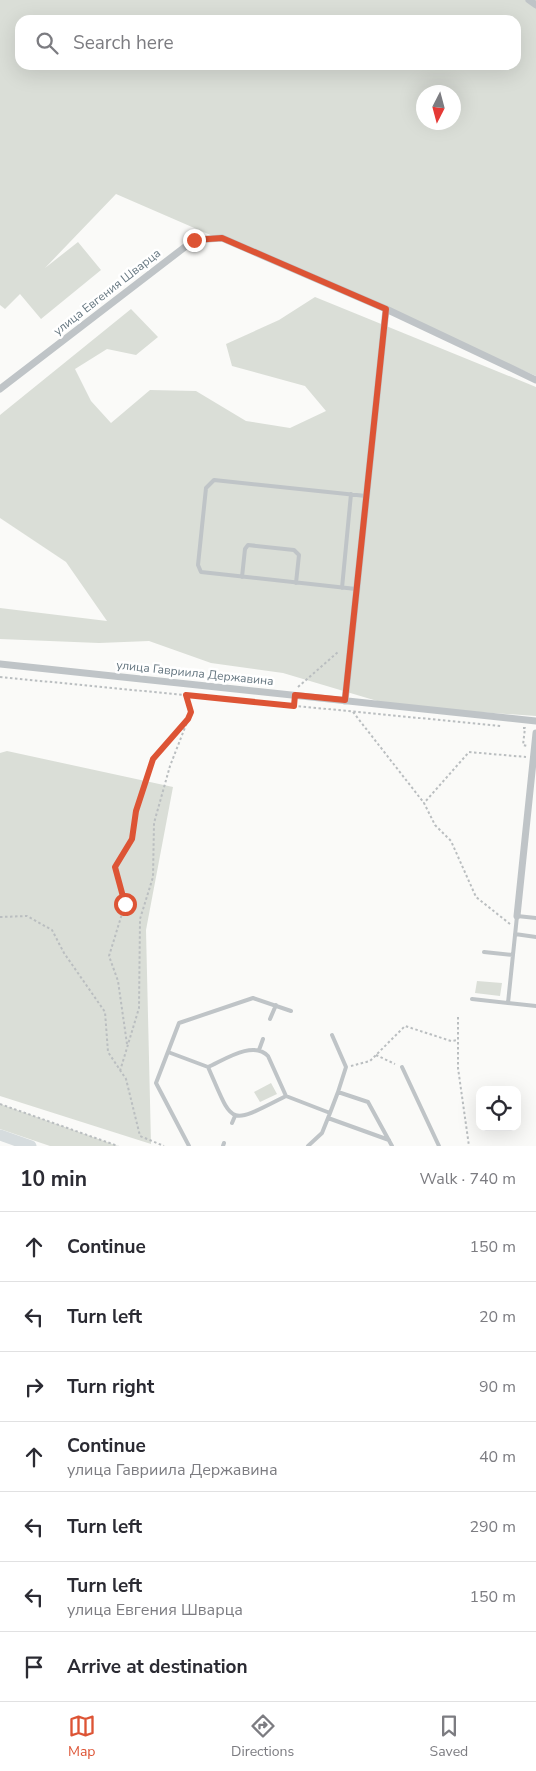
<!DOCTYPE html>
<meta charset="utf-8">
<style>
:root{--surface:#fff;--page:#f2f2f3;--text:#2b2b33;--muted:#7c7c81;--line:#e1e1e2;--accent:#dd5435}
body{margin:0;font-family:"Nunito Sans",sans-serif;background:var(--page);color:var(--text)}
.controls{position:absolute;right:15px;bottom:15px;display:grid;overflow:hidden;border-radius:10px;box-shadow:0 5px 20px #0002}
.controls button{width:45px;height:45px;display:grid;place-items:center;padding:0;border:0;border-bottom:1px solid var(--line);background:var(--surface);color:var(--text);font:25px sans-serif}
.compass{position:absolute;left:416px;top:85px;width:45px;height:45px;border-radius:50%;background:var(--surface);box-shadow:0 5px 20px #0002;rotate:186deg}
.stop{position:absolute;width:15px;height:15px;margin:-11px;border:4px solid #dd5435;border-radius:50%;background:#fff}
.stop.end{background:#dd5435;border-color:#fff;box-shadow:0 1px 5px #0008}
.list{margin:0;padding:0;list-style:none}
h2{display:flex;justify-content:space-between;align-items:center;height:65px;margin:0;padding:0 20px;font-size:21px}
h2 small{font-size:16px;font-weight:400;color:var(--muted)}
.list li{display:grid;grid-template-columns:32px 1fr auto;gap:15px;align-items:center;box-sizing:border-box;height:70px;padding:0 20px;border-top:1px solid var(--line)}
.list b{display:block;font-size:19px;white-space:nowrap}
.list p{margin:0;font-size:16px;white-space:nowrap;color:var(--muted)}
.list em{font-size:16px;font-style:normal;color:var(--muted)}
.icon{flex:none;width:28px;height:28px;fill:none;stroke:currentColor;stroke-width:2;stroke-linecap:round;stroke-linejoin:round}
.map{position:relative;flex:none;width:536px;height:1146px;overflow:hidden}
.search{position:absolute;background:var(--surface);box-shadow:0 5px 20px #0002;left:15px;right:15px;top:15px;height:55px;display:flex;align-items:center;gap:12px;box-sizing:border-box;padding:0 18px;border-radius:15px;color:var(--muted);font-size:19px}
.sheet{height:555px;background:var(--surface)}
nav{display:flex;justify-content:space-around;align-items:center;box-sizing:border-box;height:70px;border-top:1px solid var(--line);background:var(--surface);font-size:14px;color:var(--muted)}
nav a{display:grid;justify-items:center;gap:2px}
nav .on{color:var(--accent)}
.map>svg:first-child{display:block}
</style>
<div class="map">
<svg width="536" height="1146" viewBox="0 0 536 1146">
<rect width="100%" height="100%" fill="#fafaf8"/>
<!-- green -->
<path fill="#daded7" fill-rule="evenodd" d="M0,0h536v376l-420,-182 -71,74 33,-26 23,28 -60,49 -21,-25 -15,15 -5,-4zM20,20h496v45h-496zM424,92h30v30h-30z
M315,297l221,90v329l-142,-10 -111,-33 -72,-10 -62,-22 -50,2 -99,-4v-31l107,13 -41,-59 -66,-44v-103l131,-106 27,28 -22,18 -29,-6 -32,20 16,32 20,22 39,-33 46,1 50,30 44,7 36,-17 -21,-25 -73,-20 -6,-22 53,-24z
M7,751l166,36 -27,143 5,214 -151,-48v-343z
M477,981l25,2 -2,13 -25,-3z
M271,1083l6,11 -17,8 -6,-10z
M0,1104l118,42h-68l-50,-17z"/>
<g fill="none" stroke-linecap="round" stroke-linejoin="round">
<!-- path -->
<path stroke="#babec0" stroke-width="2" stroke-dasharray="2.5 2.5" stroke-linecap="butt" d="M0,677l501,49
M298,687l40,-35
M353,712l71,91
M523,728h2l-2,17 4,1
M0,917l27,-1 25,14 12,23 41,59 3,40 18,27 14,57 24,10
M510,924l-34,-27 -25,-56 -16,-16 -11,-22 45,-51 57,5
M458,1017v51l11,78
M127,1044l-9,-63 -9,-25 16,-52 -10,-37 17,-28 4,-28 17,-52 34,-38
M376,1055l19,9
M351,1066l19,-5 35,-35 46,15 7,-1
M120,1071l19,-63 1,-89 13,-42 1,-54 16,-57 21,-54 -4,-17
M0,1104l118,42"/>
<!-- service -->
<path stroke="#bfc4c7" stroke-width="4" d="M242,577l3,-28 3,-4 46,5 5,5 -3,28
M342,588l9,-94
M356,589l-155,-17 -3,-7 8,-77 8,-8 152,16
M515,934l21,3
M484,952l29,3
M472,999l64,7
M508,1003l9,-87 19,2
M270,1019l6,-14
M332,1035l14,32 -8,25 30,10 24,44
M259,1050l4,-11
M168,1052l40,15c26,59 19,59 78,29
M208,1067c16,-7 45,-27 60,-11l18,40 44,17 -2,5
M402,1067l37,79
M330,1113l8,-21
M232,1123l3,-7
M189,1146l-33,-63 23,-60 74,-25 38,13
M223,1146l1,-3
M308,1146l14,-13 6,-15 61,22"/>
<!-- minor -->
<path stroke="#bfc4c7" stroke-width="7" d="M529,0l7,5
M0,389l194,-149 28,-2 164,71 150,71
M0,664l536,57
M345,701l41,-392
M517,916l19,-183"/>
<!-- primary -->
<path stroke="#d6dcde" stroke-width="11" d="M0,1135l31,11"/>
</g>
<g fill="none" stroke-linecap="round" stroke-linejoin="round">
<!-- route -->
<path stroke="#dd5435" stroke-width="6" d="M125,904l-10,-37 17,-28 4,-28 17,-52 35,-40 3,-7 -5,-17 108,11 1,-11 50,5 41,-391 -164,-71 -28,2"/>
</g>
<g text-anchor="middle" stroke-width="5" stroke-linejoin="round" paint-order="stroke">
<!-- street labels -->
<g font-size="12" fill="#667781" stroke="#fff">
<text transform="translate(107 292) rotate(-38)" y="4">улица Евгения Шварца</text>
<text transform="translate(195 673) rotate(6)" y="4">улица Гавриила Державина</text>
</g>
</g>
</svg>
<div class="controls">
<button><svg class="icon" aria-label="locate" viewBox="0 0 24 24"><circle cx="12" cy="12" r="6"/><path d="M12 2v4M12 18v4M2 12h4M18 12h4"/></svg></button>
</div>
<svg class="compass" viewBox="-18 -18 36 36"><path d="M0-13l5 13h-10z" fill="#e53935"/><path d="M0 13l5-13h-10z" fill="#7c7c81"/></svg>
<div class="stop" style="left:125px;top:904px"></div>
<div class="stop end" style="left:194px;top:240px"></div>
<div class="search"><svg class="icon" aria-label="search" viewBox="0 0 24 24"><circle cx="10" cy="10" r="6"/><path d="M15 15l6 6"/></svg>Search here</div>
</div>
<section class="sheet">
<h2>10 min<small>Walk · 740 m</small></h2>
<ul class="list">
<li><svg class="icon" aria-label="ahead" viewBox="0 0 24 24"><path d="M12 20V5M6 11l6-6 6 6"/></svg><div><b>Continue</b></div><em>150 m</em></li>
<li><svg class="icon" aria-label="left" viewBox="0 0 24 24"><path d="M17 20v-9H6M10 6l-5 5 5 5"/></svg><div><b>Turn left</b></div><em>20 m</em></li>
<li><svg class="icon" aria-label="right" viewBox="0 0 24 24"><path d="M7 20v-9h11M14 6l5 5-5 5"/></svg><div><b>Turn right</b></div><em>90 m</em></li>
<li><svg class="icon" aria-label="ahead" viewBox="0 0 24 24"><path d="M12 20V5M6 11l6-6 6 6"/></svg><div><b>Continue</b><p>улица Гавриила Державина</p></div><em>40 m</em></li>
<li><svg class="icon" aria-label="left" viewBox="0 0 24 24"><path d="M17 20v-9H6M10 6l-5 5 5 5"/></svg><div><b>Turn left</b></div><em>290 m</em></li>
<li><svg class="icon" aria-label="left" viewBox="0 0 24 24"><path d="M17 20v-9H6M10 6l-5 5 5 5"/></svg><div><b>Turn left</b><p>улица Евгения Шварца</p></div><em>150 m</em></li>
<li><svg class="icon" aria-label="arrive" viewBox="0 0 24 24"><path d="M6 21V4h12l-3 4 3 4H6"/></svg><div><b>Arrive at destination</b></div></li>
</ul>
</section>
<nav>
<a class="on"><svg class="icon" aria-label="map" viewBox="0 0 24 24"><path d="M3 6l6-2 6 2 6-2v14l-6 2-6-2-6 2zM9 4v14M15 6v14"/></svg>Map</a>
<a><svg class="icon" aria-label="directions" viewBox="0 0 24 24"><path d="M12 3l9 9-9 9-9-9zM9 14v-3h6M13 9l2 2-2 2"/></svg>Directions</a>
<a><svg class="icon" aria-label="saved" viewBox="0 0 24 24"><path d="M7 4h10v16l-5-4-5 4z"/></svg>Saved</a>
</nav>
